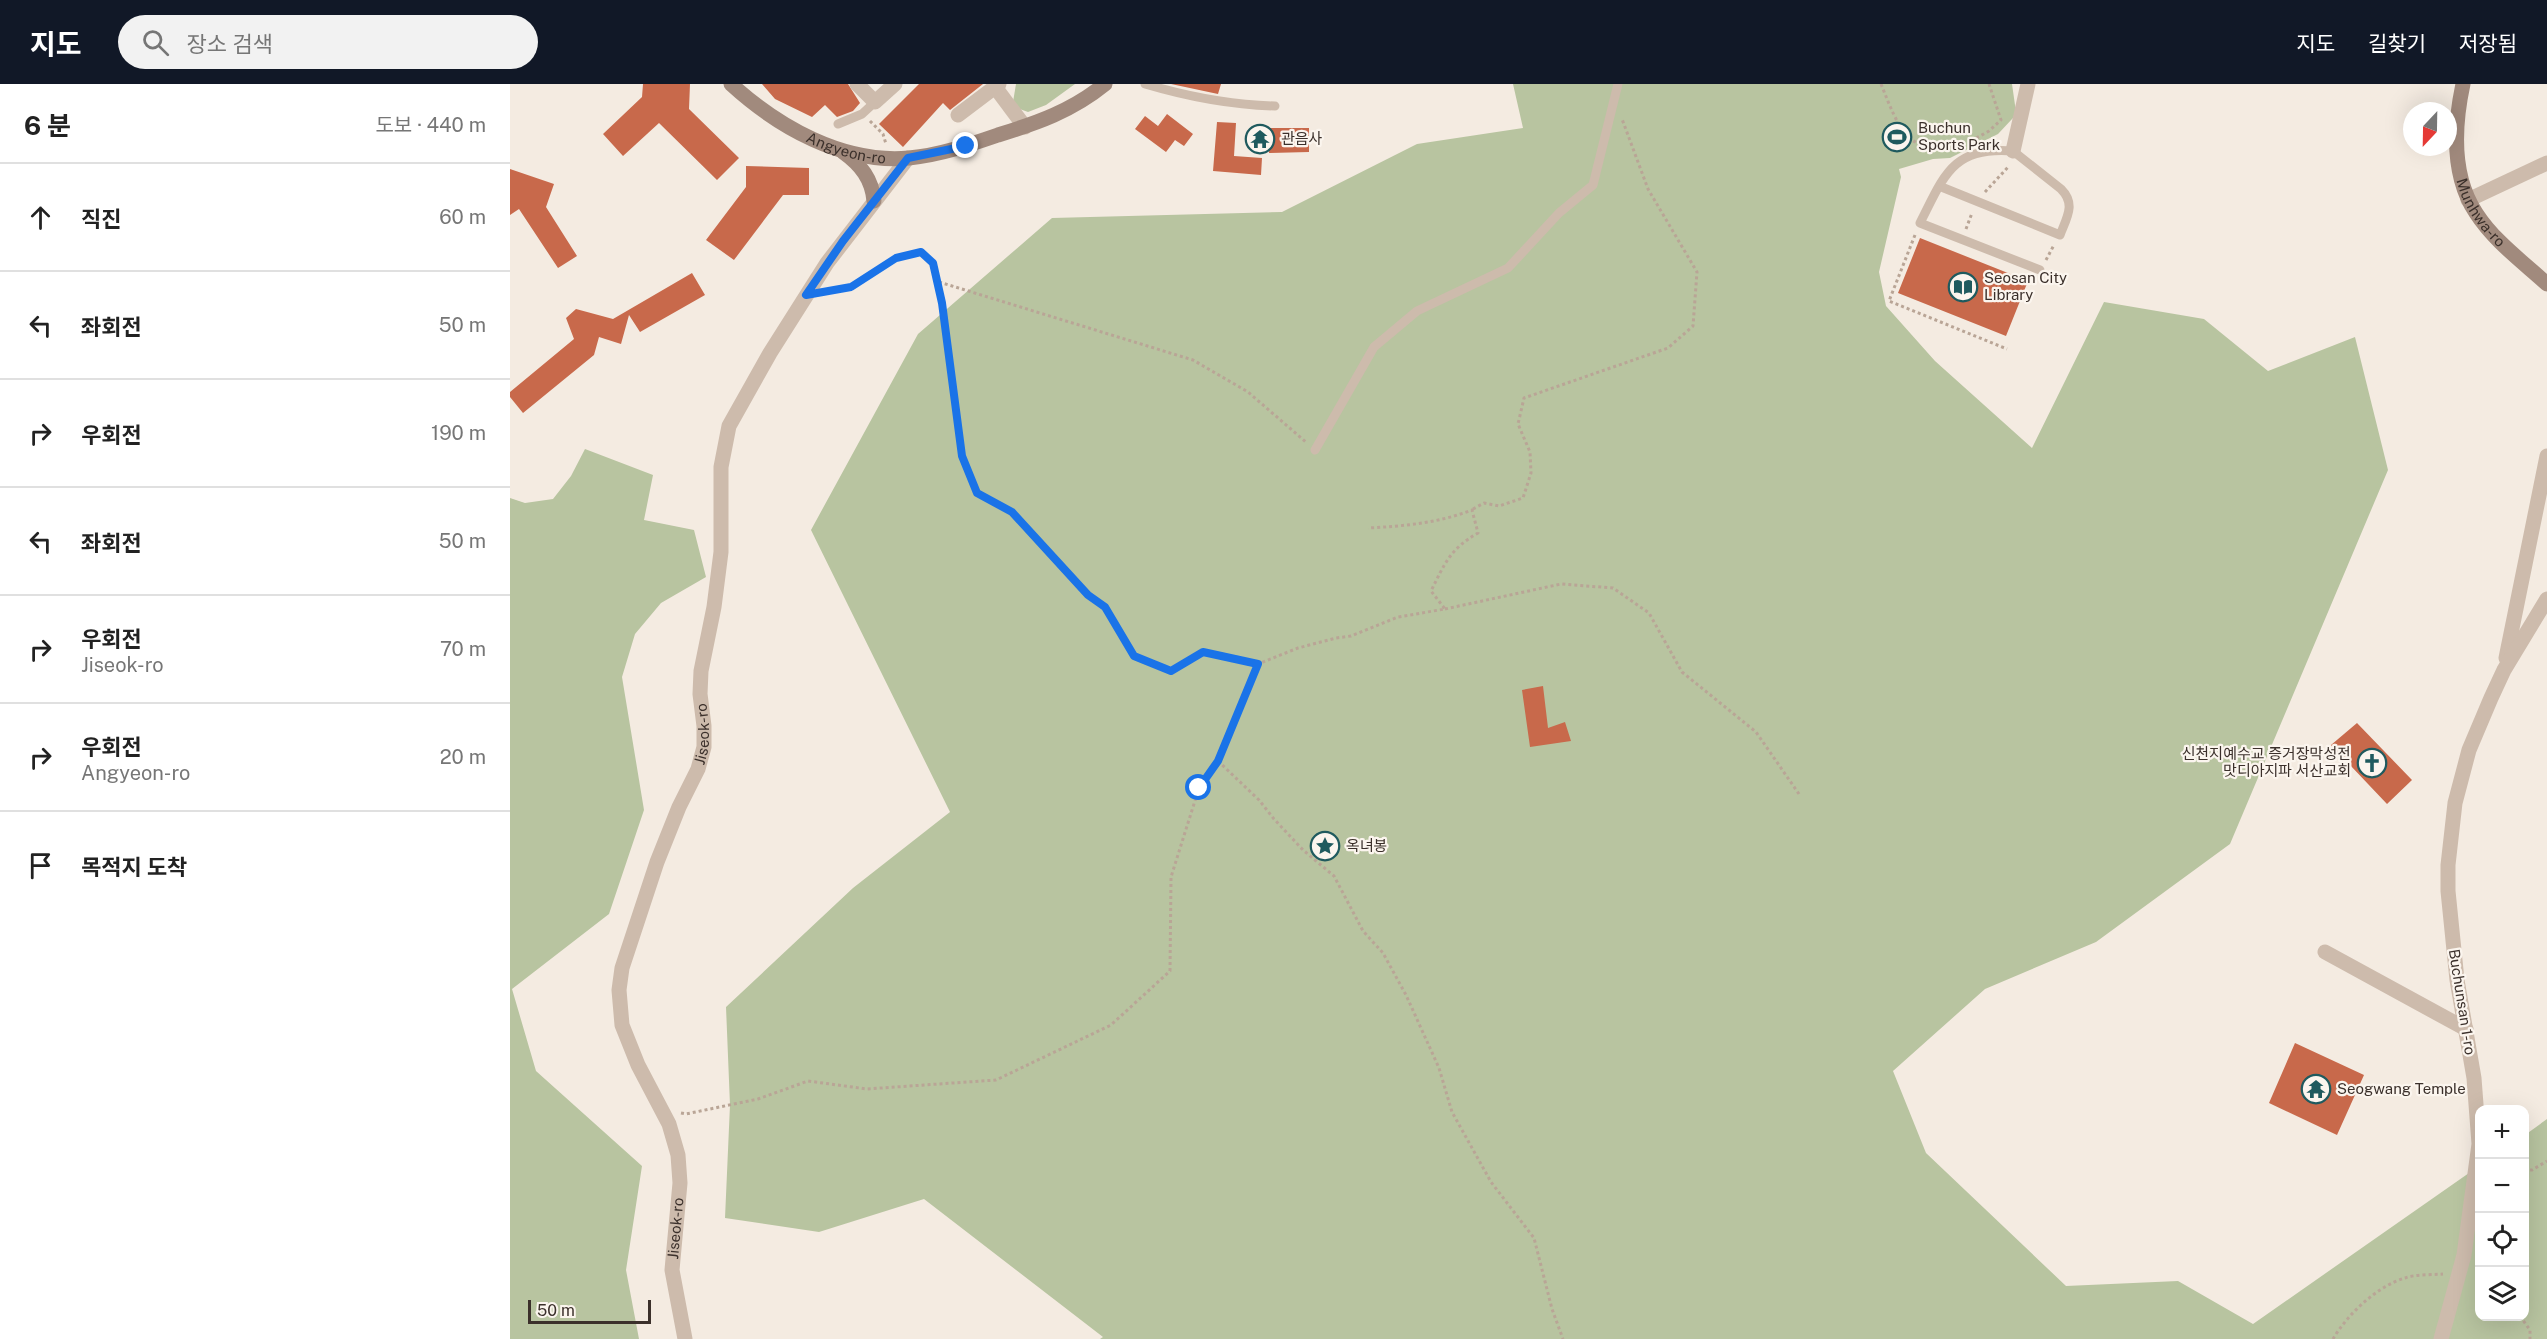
<!DOCTYPE html>
<html lang="ko">
<meta charset="utf-8">
<style>
:root{--surface:#fff;--page:#f2f2f2;--text:#222;--muted:#767676;--line:#e0e0e0;--accent:#111827}
body{margin:0;font-family:"Public Sans","Noto Sans KR",sans-serif;background:var(--page);color:var(--text)}
.controls{position:absolute;right:18px;bottom:18px;display:grid;overflow:hidden;border-radius:12px;box-shadow:0 6px 24px #0002}
.controls button{width:54px;height:54px;display:grid;place-items:center;padding:0;border:0;border-bottom:2px solid var(--line);background:var(--surface);color:var(--text);font:30px sans-serif}
.compass{position:absolute;left:1893px;top:18px;width:54px;height:54px;border-radius:50%;background:var(--surface);box-shadow:0 6px 24px #0002;rotate:202deg}
.scale{position:absolute;left:18px;bottom:15px;width:123px;box-sizing:border-box;padding-left:6px;border:3px solid #3b302b;border-top:0;font-size:16px;line-height:21px;white-space:nowrap;color:#3b302b;-webkit-text-stroke:4px #fbf5ee;paint-order:stroke}
.stop{position:absolute;width:18px;height:18px;margin:-14px;border:4px solid #1a73e8;border-radius:50%;background:#fff}
.stop.end{background:#1a73e8;border-color:#fff;box-shadow:0 2px 6px #0008}
.list{margin:0;padding:0;list-style:none}
h2{display:flex;justify-content:space-between;align-items:center;height:78px;margin:0;padding:0 24px;font-size:26px}
h2 small{font-size:20px;font-weight:400;color:var(--muted)}
.list li{display:grid;grid-template-columns:39px 1fr auto;gap:18px;align-items:center;box-sizing:border-box;height:108px;padding:0 24px;border-top:2px solid var(--line)}
.list b{display:block;font-size:22px;white-space:nowrap}
.list p{margin:0;font-size:20px;white-space:nowrap;color:var(--muted)}
.list em{font-size:20px;font-style:normal;color:var(--muted)}
.icon{flex:none;width:33px;height:33px;fill:none;stroke:currentColor;stroke-width:2;stroke-linecap:round;stroke-linejoin:round}
.map{position:relative;flex:none;width:2037px;height:1255px;overflow:hidden}
header{display:flex;align-items:center;gap:36px;box-sizing:border-box;height:84px;padding:0 30px;background:var(--accent);color:#fff}
header strong{font-size:28px}
nav{display:flex;gap:33px;margin-inline-start:auto;font-size:21px}
.search{width:420px;height:54px;background:var(--page);display:flex;align-items:center;gap:15px;box-sizing:border-box;padding:0 21px;border-radius:33px;color:var(--muted);font-size:22px}
main{display:flex}
aside{flex:1;background:var(--surface)}
.map>svg:first-child{display:block}
</style>
<header>
<strong>지도</strong>
<div class="search"><svg class="icon" aria-label="search" viewBox="0 0 24 24"><circle cx="10" cy="10" r="6"/><path d="M15 15l6 6"/></svg>장소 검색</div>
<nav><a>지도</a><a>길찾기</a><a>저장됨</a></nav>
</header>
<main>
<aside>
<h2>6 분<small>도보 · 440 m</small></h2>
<ul class="list">
<li><svg class="icon" aria-label="ahead" viewBox="0 0 24 24"><path d="M12 20V5M6 11l6-6 6 6"/></svg><div><b>직진</b></div><em>60 m</em></li>
<li><svg class="icon" aria-label="left" viewBox="0 0 24 24"><path d="M17 20v-9H6M10 6l-5 5 5 5"/></svg><div><b>좌회전</b></div><em>50 m</em></li>
<li><svg class="icon" aria-label="right" viewBox="0 0 24 24"><path d="M7 20v-9h11M14 6l5 5-5 5"/></svg><div><b>우회전</b></div><em>190 m</em></li>
<li><svg class="icon" aria-label="left" viewBox="0 0 24 24"><path d="M17 20v-9H6M10 6l-5 5 5 5"/></svg><div><b>좌회전</b></div><em>50 m</em></li>
<li><svg class="icon" aria-label="right" viewBox="0 0 24 24"><path d="M7 20v-9h11M14 6l5 5-5 5"/></svg><div><b>우회전</b><p>Jiseok-ro</p></div><em>70 m</em></li>
<li><svg class="icon" aria-label="right" viewBox="0 0 24 24"><path d="M7 20v-9h11M14 6l5 5-5 5"/></svg><div><b>우회전</b><p>Angyeon-ro</p></div><em>20 m</em></li>
<li><svg class="icon" aria-label="arrive" viewBox="0 0 24 24"><path d="M6 21V4h12l-3 4 3 4H6"/></svg><div><b>목적지 도착</b></div></li>
</ul>
</aside>
<div class="map">
<svg width="2037" height="1255" viewBox="0 0 2037 1255">
<rect width="100%" height="100%" fill="#f4ebe1"/>
<!-- green -->
<path fill="#b8c4a0" d="M506,0h59l-29,21 -18,7 -11,-4 -4,-6z
M1003,0h499l4,28 -3,6 -15,16 -48,24 -17,1 -34,10 2,8 -22,95 7,34 49,55 97,87 72,-146 100,17 64,52 87,-34 33,133 -158,374 -134,98 -111,47 -92,82 33,82 140,133 112,-5 75,43 226,-158 1,150h44l1,-181 22,-16v220h-1447l3,-2 -179,-138 -105,33 -94,-14 5,-113 -4,-98 127,-119 97,-76 -139,-282 107,-196 134,-116 230,-6 135,-68 106,-16z
M75,365l68,26 -9,45 50,10 12,47 -45,26 -26,31 -13,43 22,133 -35,104 -97,75 24,82 106,95 -16,104 13,69h-129v-841l15,5 28,-4 18,-23z"/>
<!-- building -->
<path fill="#c8694b" d="M133,0h47l-1,25 50,49 -22,22 -58,-57 -36,33 -20,-22 39,-37z
M252,0h86l12,19 -7,8 -16,6 -12,-12 -13,12 -37,-18z
M409,0h64l-33,26 -7,-7 -40,44 -24,-23z
M661,0h50l-3,10z
M657,30l26,20 -9,12 -9,-6 -9,12 -31,-23 10,-13 13,10z
M707,38l19,1 -2,33 28,2 -1,17 -48,-4z
M759,44h40v24l-40,1z
M236,82l63,2v27h-26l-49,65 -28,-20 40,-53z
M0,85l44,15 -8,23 31,49 -19,12 -39,-59 -9,6z
M1410,154l108,43 -22,55 -108,-43z
M182,189l13,22 -65,37 -11,-17 -8,29 -22,-7 -5,18 -71,58 -13,-16v-5l64,-53 -8,-21 10,-9 37,10z
M1033,602l5,42 17,-6 6,19 -41,6 -8,-57z
M1847,639l55,57 -25,24 -56,-59z
M1785,959l69,32 -27,60 -68,-32z"/>
<g fill="none" stroke-linecap="round" stroke-linejoin="round">
<!-- path -->
<path stroke="#b9a596" stroke-width="3" stroke-dasharray="3 3" stroke-linecap="butt" d="M1371,0c17,42 27,76 81,60
M360,37l13,13 3,10
M1461,57l18,-10 12,-11 -12,-36
M1475,108l24,-26
M1456,145l6,-16
M1405,151l-26,66 118,48
M1536,176l8,-15
M429,198l254,78 55,32 59,51
M318,207l23,-4 45,-29 25,-6 12,11 5,18 4,22 20,153 15,37 35,19 76,83 17,12 29,49 37,15 32,-19 55,12
M963,425l11,-6 15,3 24,-8 8,-25 -1,-21 -12,-28 6,-26 144,-50 25,-22 4,-54 -49,-83 -26,-70
M935,525l116,-25 52,4 36,25 33,59 74,60 43,62
M708,677l41,39 15,19 29,31 31,26 29,55 20,22 23,42 33,73 13,44 39,70 43,56 18,71 11,30
M171,1029l5,1 72,-15 50,-18 59,8 129,-9 115,-55 59,-54 1,-94 28,-89 19,-27 40,-97 40,-16 38,-10 15,-2 47,-19 47,-8 -14,-18c14,-28 19,-42 47,-58l-6,-23c-34,13 -67,16 -104,18
M2014,1086h8l15,-9
M2010,1232l10,14v9
M1823,1255c14,-24 44,-53 72,-61 11,-4 26,-3 38,-4"/>
<!-- lane -->
<path stroke="#cdbbac" stroke-width="9" d="M635,0c44,13 84,21 130,22
M328,40l24,-10 13,-12
M1429,102l121,49c7,-18 16,-31 1,-46l-48,-38c-61,-5 -69,25 -93,72l120,47
M805,366l59,-103 43,-36 91,-43 51,-55 34,-28 25,-101"/>
<!-- street -->
<g stroke="#cdbbac" stroke-width="15">
<path d="M347,0l18,18 20,-18"/>
<path d="M485,3l30,40"/>
<path d="M448,31l41,-31"/>
<path d="M1503,67l15,-67"/>
<path d="M1958,116l79,-37"/>
<path d="M1996,574l41,-202"/>
<path d="M1815,868l141,77"/>
<path id="s1" d="M175,1255l-13,-69 8,-87 -2,-28 -9,-31 -31,-59 -16,-40 -3,-35 3,-22 35,-106 22,-55 19,-38 6,-22v-21l-4,-32 1,-23 13,-64 7,-55v-85l8,-41 41,-73 57,-90 81,-105"/>
<path d="M1931,1255l23,-84 15,-111 -5,-66 -17,-98 -9,-89v-26l7,-62 14,-53 22,-52 13,-28 43,-71"/>
</g>
<!-- secondary -->
<g stroke="#a18a7d" stroke-width="15">
<path id="s2" d="M221,0c47,43 112,80 178,74 31,-3 60,-13 89,-23 39,-12 74,-24 107,-51"/>
<path id="s3" d="M1953,0c-9,42 -12,91 13,129 18,28 47,49 71,71"/>
<path d="M333,68c18,13 29,27 31,49"/>
</g>
</g>
<g fill="none" stroke-linecap="round" stroke-linejoin="round">
<!-- route -->
<path stroke="#1a73e8" stroke-width="8" d="M456,62l-58,12 -65,83 -37,54 45,-8 45,-29 25,-6 12,11 9,40 20,153 15,37 35,19 76,83 17,12 29,49 37,15 32,-19 55,12 -40,97 -19,27"/>
</g>
<!-- icons -->
<defs>
<g id="stadium-ring" transform="scale(1.5)"><circle r="9.5" fill="#fbf5ee" stroke="#1f5a5e" stroke-width="1.5"/><path d="M0-5a6.5 5 0 1 0 0 10a6.5 5 0 1 0 0-10ZM-3.5-1.8h7v3.6h-7Z" fill="#1f5a5e"/></g>
<g id="temple-ring" transform="scale(1.5)"><circle r="9.5" fill="#fbf5ee" stroke="#1f5a5e" stroke-width="1.5"/><path d="M0-6L5-2H3V0L6.5 2.5H4V6H1.5V3h-3V6H-4V2.5H-6.5L-3 0V-2H-5Z" fill="#1f5a5e"/></g>
<g id="library-ring" transform="scale(1.5)"><circle r="9.5" fill="#fbf5ee" stroke="#1f5a5e" stroke-width="1.5"/><path d="M-6-4Q-3-5.5-.7-3.5V5Q-3 3-6 4ZM6-4Q3-5.5 .7-3.5V5Q3 3 6 4Z" fill="#1f5a5e"/></g>
<g id="church-ring" transform="scale(1.5)"><circle r="9.5" fill="#fbf5ee" stroke="#1f5a5e" stroke-width="1.5"/><path d="M-1.2-6h2.4v3.5h3.3v2.4h-3.3V6h-2.4V-.1h-3.3v-2.4h3.3Z" fill="#1f5a5e"/></g>
<g id="sight-ring" transform="scale(1.5)"><circle r="9.5" fill="#fbf5ee" stroke="#1f5a5e" stroke-width="1.5"/><path d="M0-6L1.8-2.2L6-1.7L2.9 1.2L3.7 5.4L0 3.3L-3.7 5.4L-2.9 1.2L-6-1.7L-1.8-2.2Z" fill="#1f5a5e"/></g>
</defs>
<g fill-rule="evenodd">
<use href="#stadium-ring" x="1387" y="53"/>
<use href="#temple-ring" x="750" y="55"/>
<use href="#library-ring" x="1453" y="203"/>
<use href="#church-ring" x="1862" y="679"/>
<use href="#sight-ring" x="815" y="762"/>
<use href="#temple-ring" x="1806" y="1005"/>
</g>
<g text-anchor="middle" stroke-width="4.5" stroke-linejoin="round" paint-order="stroke">
<!-- poi labels -->
<g font-size="15" fill="#3b302b" stroke="#fbf5ee" text-anchor="start">
<text x="1408" y="49">Buchun<tspan x="1408" dy="17">Sports Park</tspan></text>
<text x="771" y="60">관음사</text>
<text x="1474" y="199">Seosan City<tspan x="1474" dy="17">Library</tspan></text>
<text x="1841" y="675" text-anchor="end">신천지예수교 증거장막성전<tspan x="1841" dy="17">맛디아지파 서산교회</tspan></text>
<text x="836" y="767">옥녀봉</text>
<text x="1827" y="1010">Seogwang Temple</text>
</g>
<!-- street labels -->
<g font-size="15" fill="#3b302b" stroke="#fbf5ee">
<text dy="5" stroke="none"><textPath href="#s2" startOffset="134">Angyeon-ro</textPath></text>
<text dy="5" stroke="none"><textPath href="#s3" startOffset="135">Munhwa-ro</textPath></text>
<text dy="5" stroke="none"><textPath href="#s1" startOffset="634">Jiseok-ro</textPath></text>
<text transform="translate(1952 918) rotate(81)" y="5">Buchunsan 1-ro</text>
<text dy="5" stroke="none"><textPath href="#s1" startOffset="112">Jiseok-ro</textPath></text>
</g>
</g>
</svg>
<div class="controls">
<button>+</button>
<button>−</button>
<button><svg class="icon" aria-label="locate" viewBox="0 0 24 24"><circle cx="12" cy="12" r="6"/><path d="M12 2v4M12 18v4M2 12h4M18 12h4"/></svg></button>
<button><svg class="icon" aria-label="layers" viewBox="0 0 24 24"><path d="M12 4l9 5-9 5-9-5zM3 14l9 5 9-5"/></svg></button>
</div>
<svg class="compass" viewBox="-18 -18 36 36"><path d="M0-13l5 13h-10z" fill="#e53935"/><path d="M0 13l5-13h-10z" fill="#767676"/></svg>
<div class="scale">50 m</div>
<div class="stop" style="left:689px;top:704px"></div>
<div class="stop end" style="left:456px;top:62px"></div>
</div>
</main>
